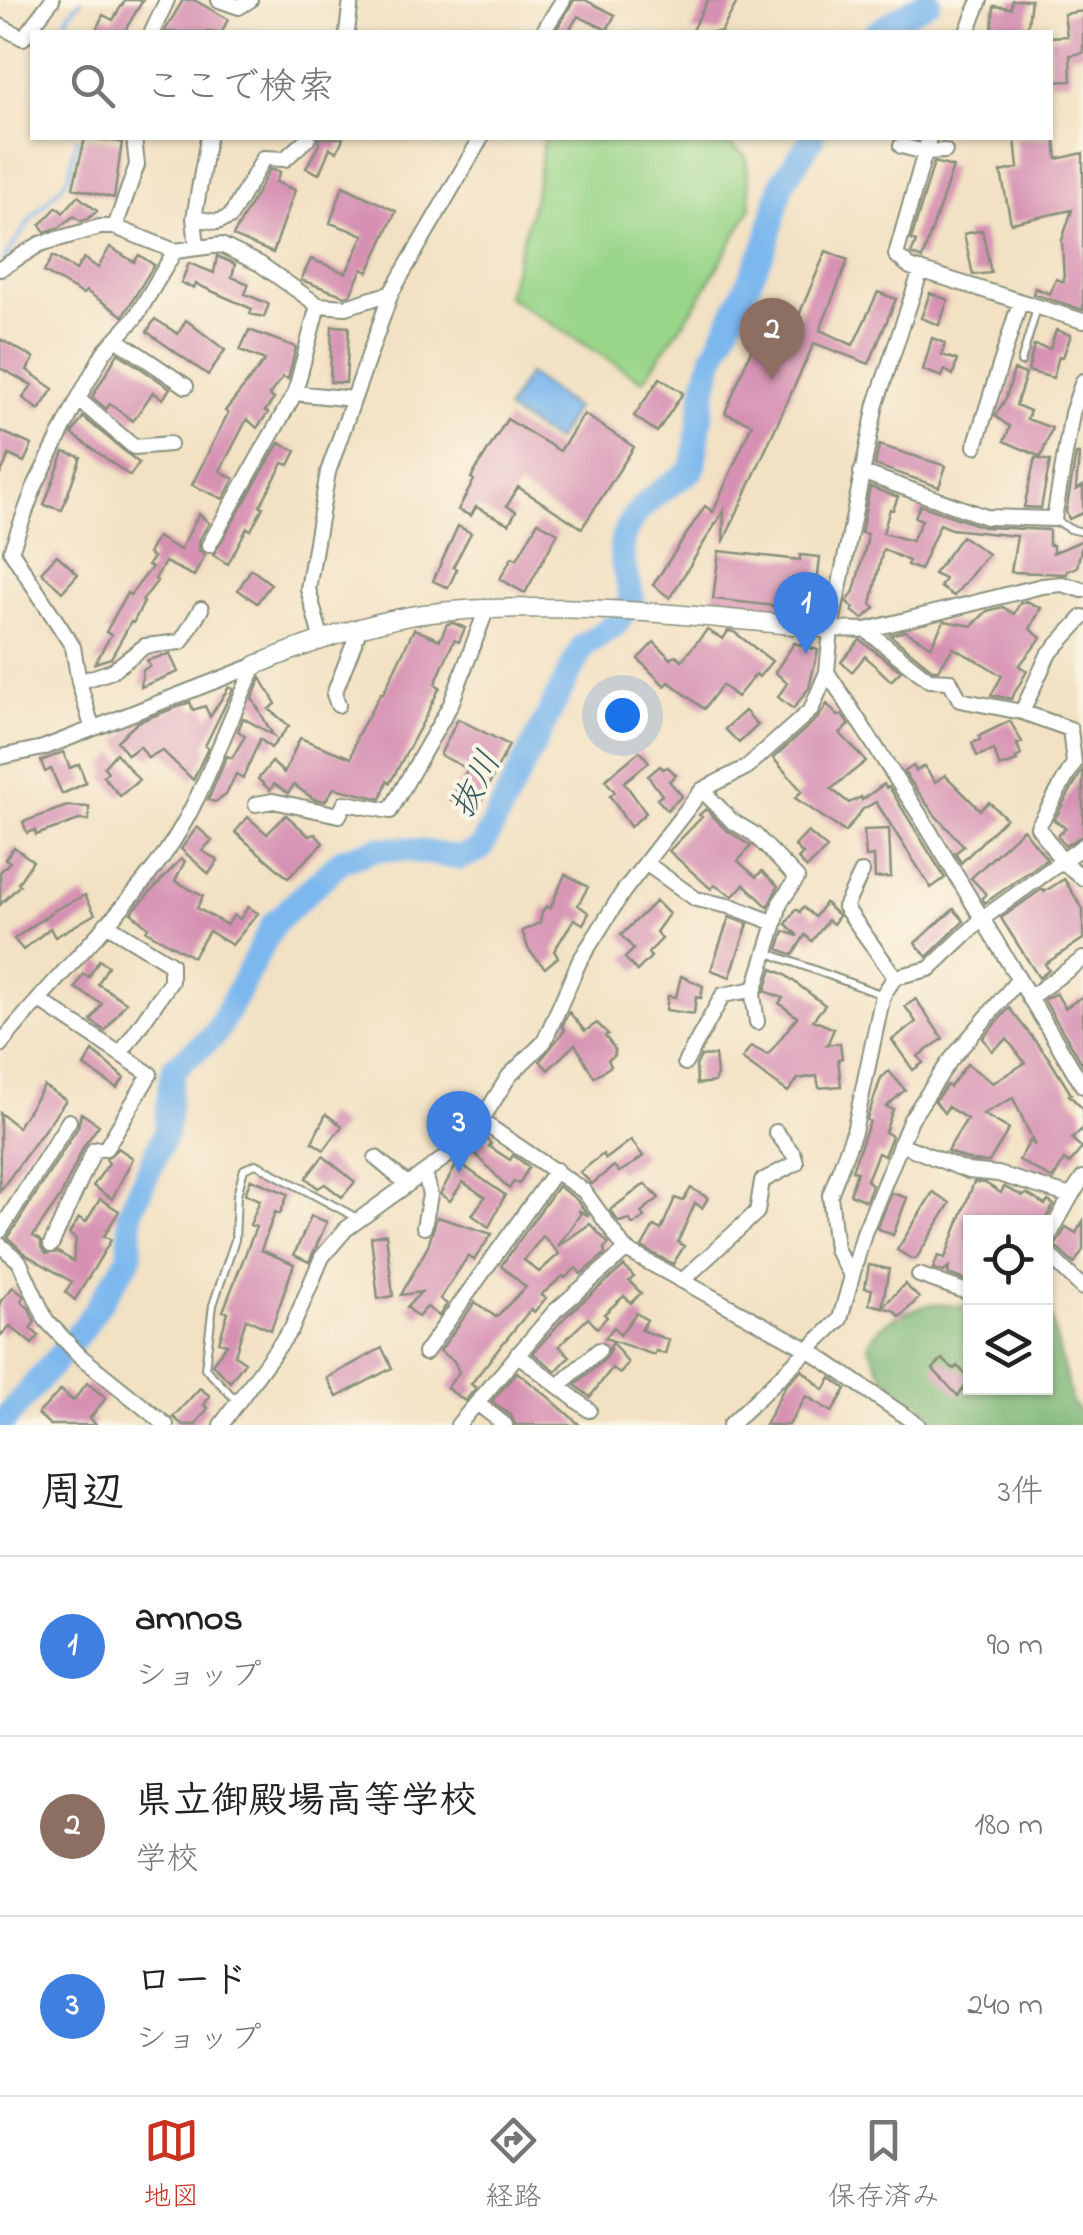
<!DOCTYPE html>
<html lang="ja">
<meta charset="utf-8">
<style>
:root{--surface:#fff;--page:#f2f2f2;--text:#222;--muted:#767676;--line:#e0e0e0;--accent:#c8321e}
body{margin:0;font-family:"Indie Flower","Klee One",sans-serif;background:var(--page);color:var(--text)}
.controls{position:absolute;right:30px;bottom:30px;display:grid;overflow:hidden;border-radius:0px;box-shadow:0 2px 8px #0004}
.controls button{width:90px;height:90px;display:grid;place-items:center;padding:0;border:0;border-bottom:2px solid var(--line);background:var(--surface);color:var(--text);font:50px sans-serif}
.you{position:absolute;left:622px;top:715px;width:35px;height:35px;margin:-25px;border:8px solid #fff;border-radius:50%;background:#1a73e8;box-shadow:0 0 0 15px #1a73e833}
.badge{display:grid;place-items:center;width:65px;height:65px;border-radius:50%;background:var(--accent);color:#fff;font-size:32px;font-weight:700}
.pin{position:absolute;translate:-50% -82px;filter:drop-shadow(0 2px 5px #0008)}
.pin::after{content:'';position:absolute;top:52px;width:35px;height:30px;background:inherit;clip-path:polygon(0 0,100% 0,50% 100%)}
.list{margin:0;padding:0;list-style:none}
h2{display:flex;justify-content:space-between;align-items:center;height:130px;margin:0;padding:0 40px;font-size:42px}
h2 small{font-size:32px;font-weight:400;color:var(--muted)}
.list li{display:grid;grid-template-columns:65px 1fr auto;gap:30px;align-items:center;box-sizing:border-box;height:180px;padding:0 40px;border-top:2px solid var(--line)}
.list b{display:block;font-size:38px;white-space:nowrap}
.list p{margin:0;font-size:32px;white-space:nowrap;color:var(--muted)}
.list em{font-size:32px;font-style:normal;color:var(--muted)}
.icon{flex:none;width:55px;height:55px;fill:none;stroke:currentColor;stroke-width:2;stroke-linecap:round;stroke-linejoin:round}
.map{position:relative;flex:none;width:1083px;height:1425px;overflow:hidden}
.search{position:absolute;background:var(--surface);box-shadow:0 2px 8px #0004;left:30px;right:30px;top:30px;height:110px;display:flex;align-items:center;gap:25px;box-sizing:border-box;padding:0 35px;border-radius:0px;color:var(--muted);font-size:38px}
.sheet{height:670px;background:var(--surface)}
nav{display:flex;justify-content:space-around;align-items:center;box-sizing:border-box;height:140px;border-top:2px solid var(--line);background:var(--surface);font-size:28px;color:var(--muted)}
nav a{display:grid;justify-items:center;gap:5px}
nav .on{color:var(--accent)}
.map>svg:first-child{display:block}
</style>
<div class="map">
<svg width="1083" height="1425" viewBox="0 0 1083 1425">
<rect width="100%" height="100%" fill="#fcf5e5"/>
<filter id="ink" filterUnits="userSpaceOnUse"><feTurbulence type="fractalNoise" baseFrequency=".01" numOctaves="2"/><feDisplacementMap in="SourceGraphic" scale="20" xChannelSelector="R" yChannelSelector="G"/><feConvolveMatrix kernelMatrix="1 2 1 2 8 2 1 2 1" color-interpolation-filters="sRGB"/></filter>
<filter id="wash" filterUnits="userSpaceOnUse"><feTurbulence type="fractalNoise" baseFrequency=".0048" numOctaves="4" result="noise"/><feDisplacementMap in="SourceGraphic" scale="40" xChannelSelector="R" yChannelSelector="G"/><feGaussianBlur stdDeviation="2.25" result="paint"/><feColorMatrix in="noise" values="0 0 0 0 0 0 0 0 0 0 0 0 0 0 0 0 0 1.4 0 .05"/><feComposite in="paint" operator="in"/></filter>
<g filter="url(#wash)">
<rect width="100%" height="100%" fill="#f2e1c3"/>
<!-- green -->
<path fill="#9ad68a" stroke="#5c8a5f" stroke-width="2.5" d="M544,138h175l27,18 5,52 -53,93 -55,80 -136,-85 29,-106z"/>
<!-- forest -->
<path fill="#7bb776" stroke="#4d7a55" stroke-width="2.5" d="M932,1304l38,3v81h76v-80l4,6 22,89 11,13v9h-141l-21,-21 -37,-26 -16,-33c12,-27 37,-33 64,-41z"/>
<!-- water -->
<path fill="#7cb8ee" stroke="#4e7a91" stroke-width="2.5" d="M528,374l47,34 -19,33 -50,-31z"/>
<g fill="none" stroke-linecap="round" stroke-linejoin="round">
<!-- stream -->
<path stroke="#7cb8ee" stroke-width="4" d="M64,32l4,-17 13,-15
M3,261l28,-42 38,-42 8,-39"/>
<!-- river -->
<path stroke="#7cb8ee" stroke-width="25" d="M877,32l52,-32
M0,1425l84,-98 46,-70v-45l36,-80 4,-46 5,-19 40,-32 59,-112 68,-63 35,-11h28l55,9 21,-9 102,-203 33,-22 16,-25c-3,-16 -13,-40 -10,-56 6,-35 45,-55 71,-74l11,-77 9,-35 53,-112 16,-62 30,-45"/>
</g>
<g id="blocks">
<!-- building -->
<path fill="#d691b2" fill-rule="evenodd" d="M125,0h18l-19,32h-29l8,-17 10,5z
M183,0h11l34,19 -6,13h-58z
M574,0h11l30,15 -8,15 -29,-14 -10,16h-13z
M708,0h30l-17,32h-30z
M1012,0h19l-4,32h-35l2,-26 17,2z
M1083,11v42l-13,2 1,26 -21,1v-45l17,-1 -3,-22z
M85,138l37,4 -8,56 -41,-10z
M318,138h25l-6,14 -7,-4 -11,26 -13,-6 13,-24z
M1015,138h40l2,21 26,-6v157l-50,-16 2,-6 15,6 6,-15 8,3 -2,-42 10,-30 -61,13 -10,-51 17,-4z
M934,162l19,5 -31,92 -11,-5 5,-12 -5,-2z
M270,169l10,3 -4,10 19,8 -22,63 -40,-17z
M343,186l53,25 -28,61 -6,-3 -12,26 -5,1 -44,-16 10,-21 35,14 18,-38 -34,-12z
M78,196l19,15 -9,8 -7,2 -7,-5 -14,11 -15,5 -5,-7 17,-18 6,6z
M982,230l9,43 -18,2 -9,-41z
M110,247l24,15 5,-7 15,10 -31,51 -37,-25 -3,3 -39,-22 9,-16 23,14 8,-12 14,10z
M826,251l22,9 -28,70 33,15 25,-53 18,7 -27,65 -55,-21 -91,200 1,-33 -54,88 -17,-13 52,-79 8,6 39,-88 -27,-11 43,-103 28,12z
M217,256l18,8 -3,13 17,7 -4,10 24,10 -5,13 -14,-3 2,-5 -56,-25 -2,4 -13,-5 8,-20 25,10z
M930,293l18,7 -9,25 -18,-7z
M155,319l23,15 8,-14 39,30 -17,25 -61,-43z
M332,326l17,1 -3,56 -16,-1z
M249,330l47,17 -8,32 -5,-2 -14,18 5,4 -9,12 3,2 -11,15 -10,-9 -27,52 14,8 -11,20 -31,-14 36,-72 -3,-2 40,-51 -25,-10z
M1056,330l15,5 -8,22 -4,-1 -6,22 -25,-7 6,-26 16,4z
M932,338l13,5 -3,12 15,5 -4,15 -8,-5 -3,7 -19,-7z
M0,339l34,19 -7,12 26,19 -14,21 -16,-12 9,-13 -32,-17z
M118,353l52,35 -7,11 -10,-7 -20,29 -23,-17 -4,5 -14,-12z
M1014,370l12,4 -10,31 14,6 -3,8 25,9 -11,29 -37,-16 6,-14 -15,-11 11,-18z
M660,378l23,15 -26,39 -23,-16z
M584,414l50,33 -52,81 -64,-41 -11,19 9,5 -7,13 -33,-17 -5,9 -13,-6 16,-30 -3,-2 36,-59 53,32z
M83,417l56,46 -9,13 -58,-42z
M0,431l32,14 -8,17 -15,-7 -9,20z
M279,443l17,8 -7,14 -6,-2 -23,43 3,1 -12,23 -4,-2 -19,36 -15,-9z
M879,445l67,21 -7,21 -64,-22z
M64,452l17,5 -19,53 -18,-5z
M1076,454h3l-3,36 7,-4v27l-14,6 -3,-7z
M1035,458l15,3 -9,47 -17,-1z
M870,487l28,10 -5,13 -3,-1 -7,24 29,8 10,-21 -7,-3 5,-12 63,22 66,3v15h4v8l30,-13 -6,27 -10,4v3l-56,-2 6,-36 -66,-7 -11,-5 -20,46 -13,-5 2,-4 -26,-12 -12,55 4,4 -12,11 -11,-8 2,-3 -7,-6 7,-11 13,-50v-7l-6,-1z
M199,514l10,9 -10,18v9l6,5 -11,21 -29,-14 -10,17 2,2 -15,20 2,1 -11,21 -2,-1 -20,36 -16,5 16,-28 -5,-3 21,-39 3,2 22,-28 -4,-2 5,-8 -5,-3 9,-17 23,13z
M538,522l20,11 -33,60 -25,-14 12,-22 5,2z
M458,526l13,7 -18,34 4,2 -9,19 -15,-7z
M962,536l26,18 -34,42 -14,-9 5,-8 -11,-5z
M719,551l81,9v-5l20,2 -5,47 -31,-4 -1,7 -70,-8z
M57,555l21,19 -16,18 -21,-20z
M251,569l20,15 -14,19 -19,-13z
M1026,601l15,7 -11,21 11,9 -22,28 8,5 -16,28 -20,-4 11,-19 -17,-11 -32,-17 -15,22h-5l-43,-35 15,-4 26,15 13,-25 28,5 15,-15 16,-4 11,7 6,-11z
M453,623l12,5 -6,14 -5,-2 -19,44 5,3 -15,31 -35,65 -3,-2 -6,18 -47,-11 -9,13 -11,-2 -20,-14 -6,8 -14,-9 -4,6 -12,-11 14,-17 12,11 16,-35 51,20 6,-22 24,-43 2,1 31,-65 26,11 7,-16z
M707,630l16,9 5,-8 6,1 38,29 -13,16 -3,-3 -19,23 -15,-12 -18,24 -35,-27 -4,4 -27,-27 16,-17 17,17 5,-4 6,5z
M860,640l41,31 -10,10 -26,-25 -13,16 -11,-10z
M794,643l24,7 -9,38 -16,21 -15,-12 9,-14 -12,-11z
M170,654l8,18 -37,15 2,-17 7,-4 -3,-6z
M261,678l15,26 -7,5 20,17 -18,22 -11,-9 -17,39 -7,-4 -10,21 -11,7 -7,-2 19,-44 5,2 13,-22 -7,-5 5,-13 30,17 -21,-37z
M229,687l4,2 -28,57 3,2 -15,32 -31,-30 -14,8 -8,-12 -12,9 -11,-14 21,-19 52,-20 3,8 12,-4 5,11z
M827,704l11,12 4,-1 7,10 -9,8 26,28 -35,28 18,14 12,-6 1,3 22,-16 2,4 3,-1 56,91 -14,10 -55,-86 -13,7 -18,23 -50,-34 7,-7 -29,-33 45,-40z
M745,711l13,14 -19,18 -14,-14z
M458,719l51,26 -34,67 -24,-12 17,-31 -28,-14z
M1010,721l12,21 -5,2 4,11 -5,3 1,3 -17,6 -6,-17 -17,6 -5,-13 8,-3 -1,-4z
M640,751l9,11 -25,20 22,31 -16,14 -20,-31 5,-4 -10,-12z
M63,752l7,16 9,-4 7,19 -24,11 -11,-25 -6,3 -4,-11z
M116,753l23,27 -19,16 -17,-20 5,-4 -4,-5z
M660,766l3,3 5,-2 8,8 -7,6 13,15 -15,14 -10,-11 5,-4 -14,-19z
M913,766l3,5 8,-5 11,16 10,-7 35,35 9,-8 17,16 -45,45 -6,-10 9,-7 -30,-32 -30,-42z
M1083,769v66l-18,11 -8,-11 9,-7 -12,-8z
M67,806l22,1v13h-10l-43,15 -1,-5 -8,3 -4,-11z
M706,809l19,20 26,17 -13,15 18,16 6,-6 16,15 -10,21 -24,-23 -11,12 -19,-11 -3,4 -42,-38 33,-34 -3,-2z
M286,815l23,21 6,-2 8,9 -35,35 -53,-46 13,-15 19,17z
M197,827l15,13 -10,11 16,9 -9,14 -28,-25z
M889,829l2,48 -16,1 -1,-22 -8,1 -2,-27z
M1023,829l24,30 -62,44 -3,-5 4,-4 -15,-16z
M808,832l19,16 -20,20 -9,-9 5,-5 -8,-8z
M14,847l19,14 -15,22 2,2 -20,20v-33l10,-10 -5,-3z
M181,859l4,2 -10,20 28,15 -6,12 30,17 7,-10 6,4 8,-12 10,6 -26,32 -23,-14 -16,26 -47,-26 2,-4 -17,-14z
M565,874l23,13 -10,18 11,8 -6,11 -9,-5 -20,32 4,6 -13,11 -16,-18 -7,-19 18,-8 2,-11 4,-6 4,3z
M1064,879l19,30v30l-38,25 4,6 -10,8 -38,-60 41,-29 2,3z
M85,895l10,19 -40,23 -5,-9 -27,22 -9,-11 41,-29z
M656,901l13,13 -13,18 6,7 -14,14 3,4 -14,14 -12,-13 9,-9 -13,-14z
M825,903l14,13 -6,8 -5,-4 -16,21 -7,-6 -12,20 -15,-6 6,-18 14,5 -12,-12 10,-15 4,3 3,-5 12,10z
M954,909l10,12 -37,36 -12,-14z
M729,917l19,7 -18,53 -19,-7z
M99,960l9,6 -10,18 28,18 -21,29 -14,-10 11,-17 -27,-16 8,-14 6,3z
M772,969l12,5 41,31 -12,15 21,9 -7,16 13,-2 2,15 -4,1 3,27 -22,2 -2,-12 -19,3 -10,13 -46,-33 9,-13 17,9 29,-38 -18,-14 4,-5 -18,-7z
M681,976l22,10 -2,12 -5,-1 -2,17 -28,-4 2,-14 8,1z
M1056,993l9,15 18,-12v69l-39,-65z
M916,999l27,40 -25,17 5,7 -10,7 -21,-30 24,-18 -11,-16z
M1009,1008l39,49 23,37 -2,1 14,14v19l-11,11 10,9 -13,16 -5,-4 -11,19 -34,-19 11,-19 5,4 -22,-47 -30,16 26,15 -20,33 -17,-1 -25,-10 20,-32 -19,-12 -4,6 -9,-12 12,-16 3,2 17,-23 26,19 32,-20 -18,-24 -15,12 -9,-13z
M569,1012l16,19 12,-8 11,11 -3,2 9,12 1,7 -7,5 3,6 -17,11 -19,-33 -27,26 -8,-9 25,-31 -3,-4z
M93,1051l31,27 -7,10 -33,-22z
M715,1055l2,20 -3,7 -17,2 -1,-18 5,-10z
M889,1071l16,19 -19,17 7,2 -8,23 7,4 -8,20 -6,-3 -11,27 5,5 -6,16 -16,-7 7,-22 -5,-2 18,-49 -3,-1 2,-7 12,-35z
M44,1086l22,14 -66,91v-78l18,14z
M81,1113l18,12 -15,21 -24,51 -27,39 8,5v6l5,7 12,-2 15,9 3,-22 -7,-5 10,-16 7,4 14,-23 19,12 -15,25 7,4 -36,60 -10,-8 7,-10 -45,-27 -19,-17 70,-111z
M326,1114l16,12 -18,24 -12,-8z
M483,1135l8,9 -2,2 21,14 3,-5 16,12 -10,17 -5,-3 -5,8 -38,-40z
M631,1140l12,16 -10,8 -14,8 -5,-6 -22,18 -12,-12 23,-18 3,5z
M118,1148l15,10 -21,41 -19,-13 16,-23 -3,-4z
M323,1156l32,26 -13,15 -17,-13 -7,4 -12,-10z
M458,1162l47,33 -16,32 -17,-12 13,-18 -22,-15 -13,19 -10,-7z
M251,1179l37,15 -8,20 -5,-2 -14,38 33,14 -23,66 -25,-11 -11,36 10,7 -15,20 -18,-18 15,-20 -8,-2 9,-30 -5,-1 33,-84 -6,-2 10,-25 -15,-6z
M974,1182l11,1 16,10 3,-6 19,9 4,-2 18,11 3,-4 6,4 -10,17h-74v60l-22,-8 1,-7 -5,5 -11,-3 5,-13 7,2z
M645,1184l14,14 -18,14 3,5 -11,8 -4,-6 -10,3 -9,-12z
M558,1186l18,13 13,17 -11,-6 3,3 -23,33 32,-22 19,20 -5,4 1,6 -24,20 -5,-6 -11,10 -2,-2 -22,19 5,3 -12,14 -3,-3 -27,33 -33,42 5,4 -11,13 -18,-13 12,-16 -5,-11 -14,-10 35,-49 21,15 30,-30 -25,-21zM543,1236l16,18 -20,18 -15,-12z
M691,1188l17,10 -6,10 -7,-5 -17,39 6,4 -11,18 -31,-17 12,-21 7,4 14,-32 8,3z
M933,1192l17,11 -34,56h-4l-15,-9z
M892,1193l15,5 -14,37 -16,-7z
M311,1216l16,6 -18,40 -15,-7z
M437,1217l55,17 -18,26 -6,-4 -28,43 7,5 -8,12 -12,-9 -9,10 -11,-10 14,-15 -20,3 27,-49z
M1083,1221v29l-9,14 -19,-18 11,-19 10,6z
M386,1234l7,62 -15,3 -7,-62z
M869,1265l20,4 -7,38 -13,-3 3,-15 -7,-1z
M624,1266l10,11 -5,4 12,12 -10,10 -7,-7 -20,18 3,3 -10,11 -9,-10 -29,28 11,10 -14,15 -23,-18 33,-37z
M905,1284l14,14 -19,19 -7,-7 -11,-3z
M13,1287l11,9 -3,5 8,7 6,14 -5,6 9,8 -7,8 -22,-18 -10,10v-34z
M636,1313l11,7 -6,10 28,10 -4,14 -9,-3 -2,4 -49,-17 9,-11 6,8z
M612,1342l16,21 -8,11 -8,-6 -22,29 -15,-12 32,-28z
M382,1348l10,20 -55,29 -10,-19z
M942,1359l12,10 3,-3 13,12 -12,18 -25,-27z
M802,1370l22,20 7,-12 15,11 -14,23 -26,-16 -17,29h-24l20,-39z
M517,1372l29,23 34,30h-65l-3,-8 -20,-16z
M87,1383l19,15 -16,20 6,7h-46l-12,-11 23,-24 12,11z
M200,1388l10,8 -6,9 4,3 -13,17h-12l-10,-8z"/>
</g>
</g>
<g filter="url(#ink)">
<use href="#blocks" fill-opacity="0" stroke="#888f7c" stroke-width="2.5"/>
<g fill="none" stroke-linecap="round" stroke-linejoin="round">
<!-- service casing -->
<g stroke="#888f7c" stroke-width="10">
<path id="service" d="M1021,362l16,-54
M1054,519l16,10 13,3
M768,953l115,42
M236,1400l-31,-32 8,-63 22,-65 2,-45 7,-26 12,-5 103,55"/>
</g>
<!-- minor casing -->
<g stroke="#888f7c" stroke-width="18">
<path id="minor" d="M219,0l20,7 11,-7
M0,26l23,12 29,-38
M152,32l15,-32
M347,32l4,-32
M543,32l20,-32
M967,32l13,-32
M929,138l-33,117 14,12 173,54
M901,146l24,6 20,-1
M194,218l23,4 13,-5 34,-59 21,1 23,-21
M115,227l22,-62 -3,-27
M197,247l-3,-29 14,-80
M0,269l40,-25 60,-17h15l60,24 46,-6 39,19 58,41 28,2 45,-14
M116,339l70,47
M295,393l58,6
M78,399l56,48 36,-3
M975,446l45,-144
M861,472l125,45 68,2 18,-106 11,-32
M209,545l86,-152 23,-88
M831,629l35,1 176,-44 20,-2 21,6
M866,630l63,50 21,1 10,19 62,12 48,17 4,34 -36,64 24,34 21,17
M321,638l-13,-49 20,-117 63,-179 90,-155
M827,672l94,145 162,269
M79,682l33,-11 33,-25 36,-4 20,-33
M338,705l-4,-11 26,-66
M1022,712l26,-57 35,-38
M92,727l-13,-45 -6,-35 -62,-96 23,-63 44,-89 26,-47 31,-34 40,-67
M0,757l43,-9 213,-83
M702,790l30,31 22,13 43,44 -17,25 -5,20
M256,804l17,-3 66,14 6,-12 45,8 61,-107 36,-96
M647,864l49,35 37,8 42,16 -22,72 4,27
M862,872l-17,35 50,70
M106,924l65,40v17l-50,72
M1029,998l54,-39
M39,1000l111,74 -44,74 -12,2 -43,95
M0,1045c52,-66 117,-124 166,-193 40,-58 58,-125 90,-187
M685,1063l38,-68 32,-6
M481,1121l103,70 42,59 183,100 109,75
M900,1144l68,27 30,3 73,22 12,-18
M376,1158l31,26
M424,1227l6,-32 -5,-23
M0,1231l69,-110
M1046,1241l25,-45
M0,1245l19,16 27,59 34,36 86,69
M1046,1252l37,36
M851,1275l-15,-26 -6,-54 24,-63 29,-137 12,-18 34,-8 53,-50 101,-73
M919,1275l51,18
M682,1281l75,-69 5,-31 34,-18 -2,-8 -18,-23
M425,1353l131,-183
M517,1354l72,56
M558,1386l41,-36
M477,1403l28,22
M221,1425l71,-97 30,-71 24,-28 112,-81 23,-27 28,-45 35,-34 35,-80 44,-70 79,-102 45,-23 64,-57 16,-38 4,-43 45,-225 45,-134
M458,1425l97,-114 71,-61
M730,1425l110,-106 24,-86 47,-114 38,-57 69,-82"/>
</g>
<!-- tertiary casing -->
<g stroke="#888f7c" stroke-width="21">
<path id="tertiary" d="M256,665c50,-21 100,-39 154,-49 40,-7 81,-7 122,-8 100,0 199,11 299,21"/>
</g>
<!-- service -->
<use href="#service" stroke="#fff" stroke-width="6"/>
<!-- minor -->
<use href="#minor" stroke="#fff" stroke-width="14"/>
<!-- tertiary -->
<use href="#tertiary" stroke="#fff" stroke-width="18"/>
</g>
</g>
<g text-anchor="middle" stroke-width="8" stroke-linejoin="round" paint-order="stroke">
<!-- water labels -->
<g font-size="35" font-style="italic" fill="#365c62" stroke="#fcf5e5">
<text transform="translate(474 784) rotate(-63)" y="12">抜川</text>
</g>
</g>
</svg>
<div class="controls">
<button><svg class="icon" aria-label="locate" viewBox="0 0 24 24"><circle cx="12" cy="12" r="6"/><path d="M12 2v4M12 18v4M2 12h4M18 12h4"/></svg></button>
<button><svg class="icon" aria-label="layers" viewBox="0 0 24 24"><path d="M12 4l9 5-9 5-9-5zM3 14l9 5 9-5"/></svg></button>
</div>
<div class="you"></div>
<div class="pin badge" style="left:806px;top:654px;background:#3f7fe0">1</div>
<div class="pin badge" style="left:772px;top:380px;background:#8d6e63">2</div>
<div class="pin badge" style="left:459px;top:1173px;background:#3f7fe0">3</div>
<div class="search"><svg class="icon" aria-label="search" viewBox="0 0 24 24"><circle cx="10" cy="10" r="6"/><path d="M15 15l6 6"/></svg>ここで検索</div>
</div>
<section class="sheet">
<h2>周辺<small>3件</small></h2>
<ul class="list">
<li><span class="badge" style="background:#3f7fe0">1</span><div><b>amnos</b><p>ショップ</p></div><em>90 m</em></li>
<li><span class="badge" style="background:#8d6e63">2</span><div><b>県立御殿場高等学校</b><p>学校</p></div><em>180 m</em></li>
<li><span class="badge" style="background:#3f7fe0">3</span><div><b>ロード</b><p>ショップ</p></div><em>240 m</em></li>
</ul>
</section>
<nav>
<a class="on"><svg class="icon" aria-label="map" viewBox="0 0 24 24"><path d="M3 6l6-2 6 2 6-2v14l-6 2-6-2-6 2zM9 4v14M15 6v14"/></svg>地図</a>
<a><svg class="icon" aria-label="directions" viewBox="0 0 24 24"><path d="M12 3l9 9-9 9-9-9zM9 14v-3h6M13 9l2 2-2 2"/></svg>経路</a>
<a><svg class="icon" aria-label="saved" viewBox="0 0 24 24"><path d="M7 4h10v16l-5-4-5 4z"/></svg>保存済み</a>
</nav>
